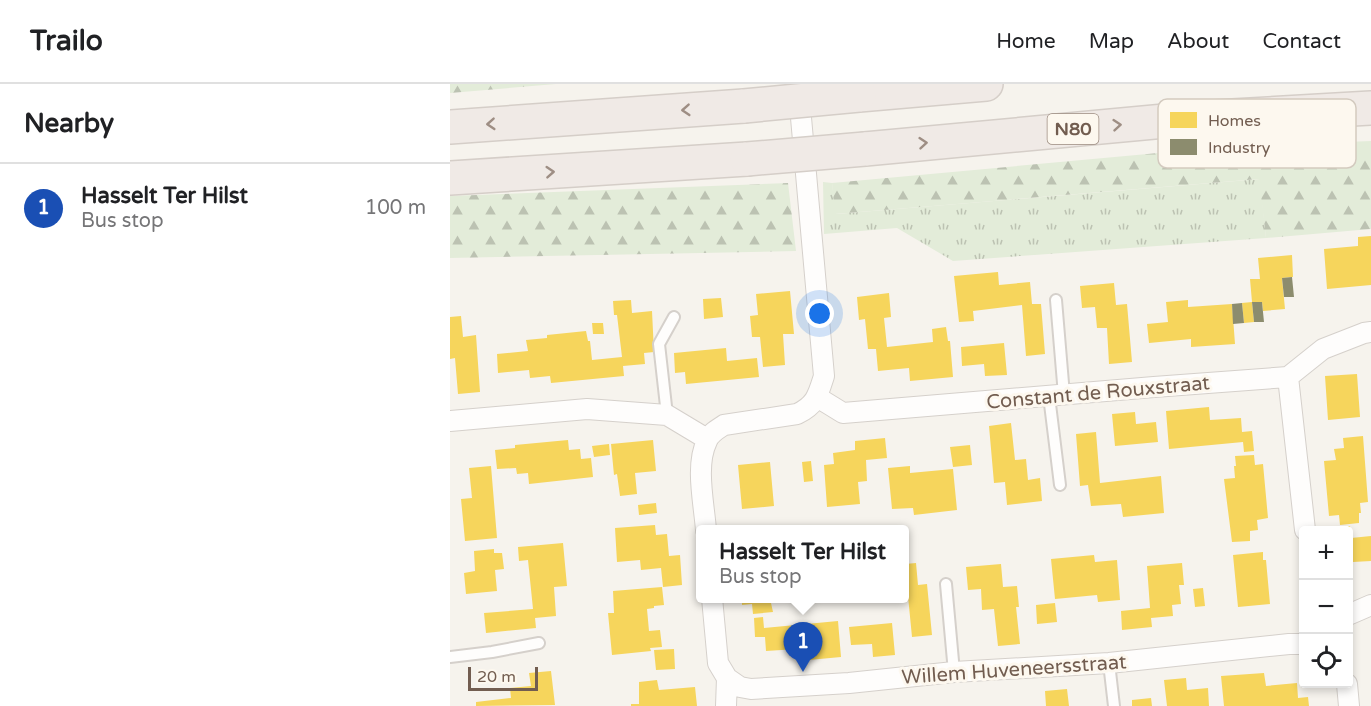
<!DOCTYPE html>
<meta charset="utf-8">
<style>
:root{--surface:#fff;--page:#f2f2f2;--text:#202124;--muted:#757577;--line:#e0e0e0;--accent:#d93025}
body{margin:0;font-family:"Varela Round",sans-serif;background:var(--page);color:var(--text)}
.controls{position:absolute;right:18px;bottom:18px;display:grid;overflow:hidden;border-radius:6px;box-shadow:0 3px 9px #0003}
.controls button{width:54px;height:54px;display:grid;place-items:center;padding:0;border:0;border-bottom:2px solid var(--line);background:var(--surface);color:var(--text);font:30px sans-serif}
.scale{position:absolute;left:18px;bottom:15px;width:70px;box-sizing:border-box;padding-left:6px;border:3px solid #725d50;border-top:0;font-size:16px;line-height:21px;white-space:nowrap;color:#725d50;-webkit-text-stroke:4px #fdf8ef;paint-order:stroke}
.you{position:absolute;left:370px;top:230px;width:21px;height:21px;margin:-15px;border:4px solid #fff;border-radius:50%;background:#1a73e8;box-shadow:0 0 0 9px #1a73e833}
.badge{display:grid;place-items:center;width:39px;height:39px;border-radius:50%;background:var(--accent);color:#fff;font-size:20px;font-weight:700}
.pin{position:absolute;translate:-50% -50px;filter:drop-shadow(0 2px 3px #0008)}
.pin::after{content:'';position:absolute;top:32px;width:21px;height:18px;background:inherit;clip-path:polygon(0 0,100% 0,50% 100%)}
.popup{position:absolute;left:246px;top:441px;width:213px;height:78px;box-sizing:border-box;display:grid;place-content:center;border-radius:6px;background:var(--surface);filter:drop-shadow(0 2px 4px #0005);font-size:20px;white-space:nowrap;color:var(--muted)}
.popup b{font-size:22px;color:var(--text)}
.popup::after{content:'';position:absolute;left:50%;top:100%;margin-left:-12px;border:12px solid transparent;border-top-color:var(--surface)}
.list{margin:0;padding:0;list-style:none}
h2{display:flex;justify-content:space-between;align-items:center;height:78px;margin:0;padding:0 24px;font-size:26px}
h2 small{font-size:20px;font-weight:400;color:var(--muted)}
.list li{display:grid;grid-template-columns:39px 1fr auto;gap:18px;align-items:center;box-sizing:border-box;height:90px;padding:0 24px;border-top:2px solid var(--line)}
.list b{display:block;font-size:22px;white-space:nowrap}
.list p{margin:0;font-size:20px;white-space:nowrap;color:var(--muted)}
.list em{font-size:20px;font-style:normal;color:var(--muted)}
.icon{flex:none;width:33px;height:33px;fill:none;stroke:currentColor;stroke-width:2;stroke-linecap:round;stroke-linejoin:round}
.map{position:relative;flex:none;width:921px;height:622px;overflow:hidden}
header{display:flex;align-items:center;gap:36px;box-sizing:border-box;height:84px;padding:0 30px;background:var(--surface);border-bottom:2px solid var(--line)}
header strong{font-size:28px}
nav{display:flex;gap:33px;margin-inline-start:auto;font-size:21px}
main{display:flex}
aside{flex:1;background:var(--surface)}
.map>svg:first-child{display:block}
</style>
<header>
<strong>Trailo</strong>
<nav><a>Home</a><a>Map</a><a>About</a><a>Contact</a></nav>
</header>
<main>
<aside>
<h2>Nearby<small></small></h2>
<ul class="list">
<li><span class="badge" style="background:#1a4fb4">1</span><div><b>Hasselt Ter Hilst</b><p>Bus stop</p></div><em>100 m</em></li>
</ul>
</aside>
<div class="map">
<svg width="921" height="622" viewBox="0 0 921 622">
<defs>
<pattern id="grass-tufts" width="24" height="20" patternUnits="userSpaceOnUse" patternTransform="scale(1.5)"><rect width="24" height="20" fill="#e3ecd9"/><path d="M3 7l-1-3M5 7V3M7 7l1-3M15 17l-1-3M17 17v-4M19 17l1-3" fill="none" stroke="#bcc2b2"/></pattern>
<pattern id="forest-firs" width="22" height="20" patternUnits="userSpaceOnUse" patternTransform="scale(1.5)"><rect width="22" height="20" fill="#e3ecd9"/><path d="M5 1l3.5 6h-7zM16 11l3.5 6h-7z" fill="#bcc2b2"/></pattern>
</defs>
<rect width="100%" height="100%" fill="#f6f3ed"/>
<!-- grass -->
<path fill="url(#grass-tufts)" d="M810,95l6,59 -313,23 -56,-33 -73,6 -1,-52 9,1 4,31z"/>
<!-- forest -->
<path fill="url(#forest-firs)" d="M0,0h106l-106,9z
M921,57v88l-105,9 -7,-59 -424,35 -3,-31 392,-36z
M338,99l8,68 -346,7v-62z"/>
<!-- homes -->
<path fill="#f6d55c" d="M921,152v49l-44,4 -3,-40 34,-3v-9z
M842,171l1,22 -11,1 3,31 -22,2 -1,-9h-10l-2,-23h10l-2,-21z
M548,188l1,13 31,-3 2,22h9l4,50 -19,2 -4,-51 -49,6 1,10 -15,1 -5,-46z
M664,199l2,22 11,-1 5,58 -23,2 -2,-36h-10l-2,-21 -13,1 -2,-22z
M340,207l4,43h-11l2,31 -22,2 -3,-30h-8l-2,-21 8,-1 -2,-21z
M439,209l2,24 -7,1 3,29 46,-5 -1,-13 14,-2 2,14h2l3,36 -43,4 -1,-13 -31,3 -2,-22h-8l-3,-30 -6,1 -2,-23z
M271,214l2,19 -19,2 -1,-20z
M181,216l1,13 20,-2 2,41 -10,1 1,11 -22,2 1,10 -73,7 -1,-7 -20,2 -1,-8 -31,3 -1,-19 31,-3 -2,-11 21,-2v-3l39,-4 2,10h2l2,19 30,-3 -5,-42h-3l-1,-14z
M738,216v7l44,-3 3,40 -44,3v-8l-42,4 -2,-19 21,-2 -2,-20z
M802,218l2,20 -10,1 -2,-20z
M11,232l2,21 13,-2 4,57 -22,2 -3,-36 -5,1v-42z
M142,239h11l1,11h-11z
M554,259l3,32 -22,1 -1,-12 -22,2 -1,-19z
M276,264l1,13 30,-3 2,19 -73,7 -1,-12 -10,1 -1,-20z
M907,290l3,43 -32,3 -3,-44z
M759,323l1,13 31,-2 1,14 10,-1 2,20 -10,1 -1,-10 -74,7 -3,-38z
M685,328l1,12 20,-2 2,20 -43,4 -3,-32z
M561,339l4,37 11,-1 2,21 12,-2 2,23 -35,4 -2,-23 -11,1 -5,-57z
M646,348l4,51 61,-7 3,37 -41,4 -2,-13 -30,2 -3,-21 -8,1 -4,-52z
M913,352l5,66 -8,1 1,10h-2v10l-19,2 -1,-10 -10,1 -5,-55 12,-1 -2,-11 10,-1 -1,-10z
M435,354l2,20 -21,2 1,21 -9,1 2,22 -33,3 -3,-42 10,-1 -1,-11 22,-3v-9z
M118,356l1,10 11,-1 1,10 10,-1 2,19 -64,7 -1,-11 -11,1 -1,-6 -19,1 -2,-19 20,-2v-3z
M203,356l3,31 -21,2 2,21 -17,2 -3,-22 -3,1 -3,-31z
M159,360l1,11 -16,2 -2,-11z
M520,361l2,20 -19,2 -3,-20z
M804,371l1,10 8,-1 5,54 -11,2 1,10 -8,1v10l-18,1 -8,-63 11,-1 -1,-12h2l-1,-10z
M361,377l2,20 -9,1 -2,-20z
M320,378l4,44 -32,3 -4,-44z
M41,382l6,72 -32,3 -4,-42 11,-1 -3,-30z
M460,382v7l43,-4 4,41 -43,5 -1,-7 -21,1 -4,-41z
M206,419l1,10 -18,2 -1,-10z
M205,441l1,10 11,-1 2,22 11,-1 2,30 -19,2 -2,-19 -20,2 -1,-10 -23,2 -2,-34z
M325,442v4h-20v-2z
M898,442h2l1,12 20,-2v25l-18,1 -1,-15h-4v-17h-12v-1l12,-1z
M113,459l4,43 -13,1 2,29 -21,2 1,10 -50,5 -2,-20 49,-4 -5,-49 -9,1 -1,-14z
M44,465v4h8l2,16 -9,1 2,21 -31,3 -2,-21 11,-2 -1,-20z
M813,468v8h3l4,44 -32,3 -5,-52z
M644,471l1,7 22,-2 3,40 -22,2 -1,-7 -42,4 -4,-40z
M466,479l2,22 9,-1 5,51 -20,2 -5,-51h-2v-22z
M732,479l2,22h-5l2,19 -9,1 1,11 -22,2 1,9 -30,3 -1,-19 29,-3 -3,-42z
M551,480l2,23 14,-1 2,21h-3l4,37 -22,2 -4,-37 -12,1 -1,-21 -13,1 -2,-23z
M212,503l2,18 -10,1v2l-7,1 2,22 11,-1 2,17 -12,1 1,3 -39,4 -4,-42h6l-1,-22z
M753,504l2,18 -10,1 -2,-18z
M292,514h31l1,5h-3l2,9 -20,2 -1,-10 -10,1z
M605,519l2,19 -20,2 -1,-19z
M313,533l1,11 74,-7 3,36 -43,4 -1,-12 -31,2 -1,-14h-10l-1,-19z
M442,539l3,32 -22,2 -1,-13 -21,1 -2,-18z
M224,565l1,20 -19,1 -2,-20z
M101,587l4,34 -79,1v-4l35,-4 -1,-10 21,-2 -2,-13z
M814,589l2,13 31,-3 1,15 10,-1 1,9h-85l-3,-30z
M736,594l1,12 21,-2 1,18h-42l-3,-26z
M207,596l2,10 36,-3 2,19h-66v-2h8v-22z
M617,605l2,17h-23l-1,-15z
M701,614l1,8h-20v-6z"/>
<!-- industry -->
<path fill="#8c8c6e" d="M842,193l2,20h-10l-2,-19z
M802,218h10l2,20h-10z
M792,219l2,20 -11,1 -1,-20z"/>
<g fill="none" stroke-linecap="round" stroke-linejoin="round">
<!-- lane casing -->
<g stroke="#d5d0cb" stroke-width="14">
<path id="lane" d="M606,216l8,95
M599,312l11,89
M217,331l-8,-71 15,-27
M496,500l8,88
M0,573l42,-5 47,-9
M659,579l5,43"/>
</g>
<!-- street casing -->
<g stroke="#d5d0cb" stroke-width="22">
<path id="street" d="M838,293l17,153
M367,313l26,16 311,-26 134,-10 35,-28 41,-16 7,-1
M0,337l137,-12 80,6 40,24
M256,446c-2,-27 -11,-65 1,-89 3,-8 11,-12 17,-16l73,-11c19,-9 21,-19 27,-38l-26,-292
M262,514l6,65 9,15 -1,28
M898,531l23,-10
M277,594l13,9 11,2 98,-6 105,-11 155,-9 180,-19h15
M897,600l2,22"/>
</g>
<!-- highway casing -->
<g stroke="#d5cec8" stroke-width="36">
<path id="highway" d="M409,11l127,-11
M0,43l294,-21
M415,65l332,-31 174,-10
M0,94l297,-19"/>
</g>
<!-- lane -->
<use href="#lane" stroke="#fefdfc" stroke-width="10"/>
<!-- street -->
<use href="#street" stroke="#fefdfc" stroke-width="20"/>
<!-- highway -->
<use href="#highway" stroke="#f0eae6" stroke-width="33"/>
<!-- highway-bridge casing -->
<g stroke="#d5cec8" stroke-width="36" stroke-linecap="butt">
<path id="highway-bridge" d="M294,22l115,-11
M297,75l118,-10"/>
</g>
<!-- highway-bridge -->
<use href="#highway-bridge" stroke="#f0eae6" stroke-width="33"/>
</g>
<!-- one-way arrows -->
<defs><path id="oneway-chevron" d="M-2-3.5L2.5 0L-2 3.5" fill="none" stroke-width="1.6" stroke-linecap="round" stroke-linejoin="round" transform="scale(1.5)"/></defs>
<g stroke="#9e8e84">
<use href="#oneway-chevron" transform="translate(236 26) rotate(176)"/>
<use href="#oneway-chevron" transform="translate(41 40) rotate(176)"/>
<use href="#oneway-chevron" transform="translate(667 41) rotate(-5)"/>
<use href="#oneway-chevron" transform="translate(473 59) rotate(-5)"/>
<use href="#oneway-chevron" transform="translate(100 88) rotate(-4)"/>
</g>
<g text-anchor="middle" stroke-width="6" stroke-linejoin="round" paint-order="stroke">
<!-- shield labels -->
<rect fill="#fdf8ef" stroke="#9c8c80" stroke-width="1.5" x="597.5" y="30" width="51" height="30" rx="4.5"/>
<g font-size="18" font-weight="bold" fill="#725d50">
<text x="623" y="51">N80</text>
</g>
<!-- street labels -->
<g font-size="20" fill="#725d50" stroke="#fdf8ef">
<text transform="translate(648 308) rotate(-5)" y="7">Constant de Rouxstraat</text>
<text transform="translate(564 585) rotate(-4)" y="7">Willem Huveneersstraat</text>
</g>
</g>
<!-- legend -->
<rect x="708" y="15" width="198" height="69" rx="9" fill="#fdf8ef" stroke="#d3cabf" stroke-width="1.5"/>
<rect x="720" y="28" width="27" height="16" fill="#f6d55c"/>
<rect x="720" y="55" width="27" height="16" fill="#8c8c6e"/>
<g font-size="16" fill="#725d50">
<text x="758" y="42">Homes</text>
<text x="758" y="69">Industry</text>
</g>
</svg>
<div class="controls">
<button>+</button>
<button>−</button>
<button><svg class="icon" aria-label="locate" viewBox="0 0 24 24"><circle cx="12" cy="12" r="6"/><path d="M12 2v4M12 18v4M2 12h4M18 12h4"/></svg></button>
</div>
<div class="scale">20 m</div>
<div class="you"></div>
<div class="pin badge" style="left:353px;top:588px;background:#1a4fb4">1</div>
<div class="popup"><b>Hasselt Ter Hilst</b>Bus stop</div>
</div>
</main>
